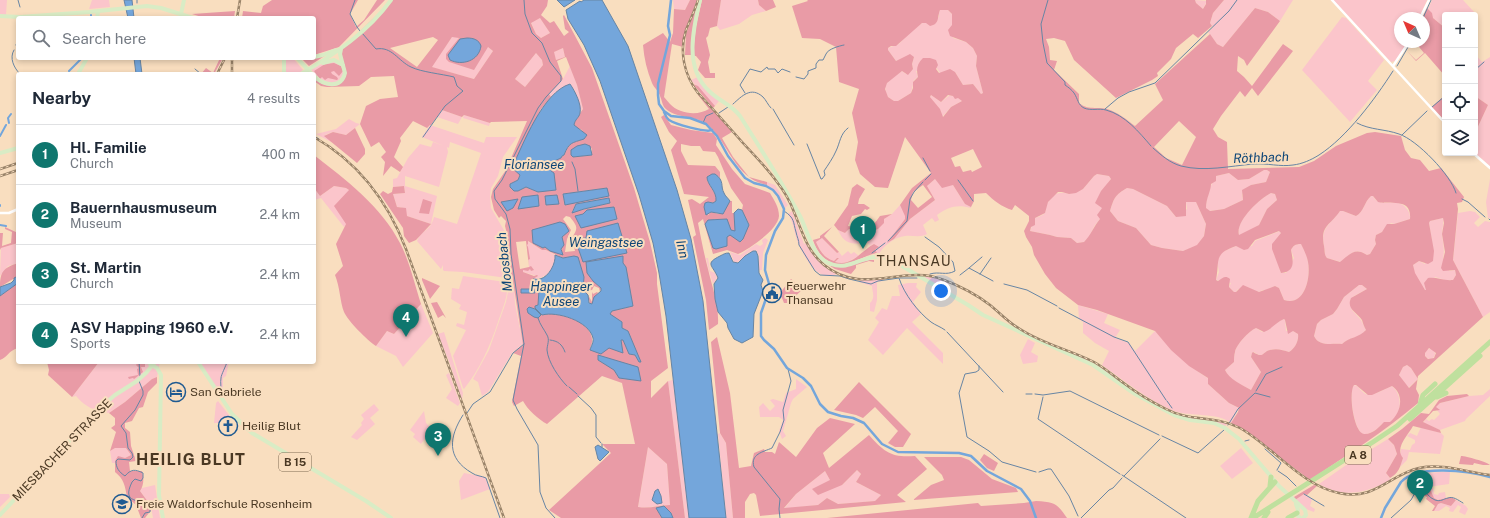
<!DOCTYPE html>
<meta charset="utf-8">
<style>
:root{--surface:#fff;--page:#f2f2f3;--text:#1f2937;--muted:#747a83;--line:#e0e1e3;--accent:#0f766e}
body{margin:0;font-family:"Public Sans",sans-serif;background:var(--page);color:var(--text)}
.controls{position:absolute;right:12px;top:12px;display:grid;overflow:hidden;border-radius:4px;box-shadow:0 2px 6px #0003}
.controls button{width:36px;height:36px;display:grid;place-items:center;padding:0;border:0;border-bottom:1px solid var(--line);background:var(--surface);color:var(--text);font:20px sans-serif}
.compass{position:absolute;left:1394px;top:12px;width:36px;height:36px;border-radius:50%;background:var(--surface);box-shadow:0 2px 6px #0003;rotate:316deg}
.you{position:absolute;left:941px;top:291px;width:14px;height:14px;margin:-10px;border:3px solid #fff;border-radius:50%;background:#1a73e8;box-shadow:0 0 0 6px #1a73e833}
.badge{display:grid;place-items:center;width:26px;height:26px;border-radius:50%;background:var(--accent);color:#fff;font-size:13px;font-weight:700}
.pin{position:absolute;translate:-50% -33px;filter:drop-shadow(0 1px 2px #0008)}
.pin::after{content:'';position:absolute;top:21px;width:14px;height:12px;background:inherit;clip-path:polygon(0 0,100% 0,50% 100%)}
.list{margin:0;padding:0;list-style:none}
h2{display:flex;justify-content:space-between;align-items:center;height:52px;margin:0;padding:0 16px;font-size:17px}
h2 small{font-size:13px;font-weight:400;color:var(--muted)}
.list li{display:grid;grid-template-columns:26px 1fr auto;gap:12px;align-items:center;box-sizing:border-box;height:60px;padding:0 16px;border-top:1px solid var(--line)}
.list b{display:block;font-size:15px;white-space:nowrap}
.list p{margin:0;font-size:13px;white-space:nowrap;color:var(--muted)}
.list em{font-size:13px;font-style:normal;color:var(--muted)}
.icon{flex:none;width:22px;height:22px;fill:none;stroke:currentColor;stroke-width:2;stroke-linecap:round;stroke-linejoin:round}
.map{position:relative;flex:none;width:1490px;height:518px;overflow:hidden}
.search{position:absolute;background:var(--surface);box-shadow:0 2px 6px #0003;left:16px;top:16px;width:300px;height:44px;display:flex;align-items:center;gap:10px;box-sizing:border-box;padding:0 14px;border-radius:4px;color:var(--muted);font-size:15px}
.panel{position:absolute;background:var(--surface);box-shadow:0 2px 6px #0003;left:16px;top:72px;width:300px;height:292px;border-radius:4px}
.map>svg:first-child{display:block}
</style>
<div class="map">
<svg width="1490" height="518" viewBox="0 0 1490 518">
<rect width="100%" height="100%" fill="#f9debf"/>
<!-- green -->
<path fill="#fbc5cb" d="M0,0h7l-1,15h-6z
M92,0h17l1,7 -21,2z
M673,0h17l-5,10 -11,-1z
M721,0h37l1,5 7,6 -14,4 -13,9 -19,6 -3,-4z
M1195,0l12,1 -4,8 -7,-6z
M1224,0h69l-13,21 -12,-9 -13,-4 -32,39 -6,-3 -9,-12 5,-5 -3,-4 3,-10z
M1333,0h94l-8,18h-19v24h8l-13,19 -4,1z
M1432,0h31l12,13 -2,2h-28v13l-12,-10 -5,-9z
M940,10h8l4,4v11l1,13 13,4 7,6 4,8 -1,10 7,27 -2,1 -8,-10 -10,1 -8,-13 -15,1 -4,-6 -20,4 2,6 -4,3 -3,13 -13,8h-4l-6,-4 -2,-4 -1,-7 4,-6 13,-9 4,3 7,-5 -1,-5 2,-7 -18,4 -8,-11v-2l11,-4 10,-11 13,-10 17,-6v-5z
M1342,17l4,1 38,42 -16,21 9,9 -27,32 -48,-52z
M540,18l10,15 -9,5 -5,-4 -5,-12z
M452,37h7l-10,25 11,2 28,-17 5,4 -19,28 -43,-12z
M563,48l2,9 -9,3 -3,-8z
M536,53l6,7 1,5 -18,22 -10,-8z
M1475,54l7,8 8,-5v109l-15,-13v-20l13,-28 -13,-9z
M285,58h8l10,12 -5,4h-13l1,-12z
M334,61l6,3 4,9 -6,9 -9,2 -13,-8 -5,-7 13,-6z
M570,66l7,19 6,24 -2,2 -7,-22h-14l-9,8 -2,-3 14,-15z
M698,77l21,24 -4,5 -24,-26z
M931,95l10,7c10,-7 6,-9 20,-3l1,2 -11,6 -9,10c-1,-10 -7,-12 -12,-20z
M442,110l20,7 -4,7 -21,-7z
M464,115l26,8 -1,3 -26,-8z
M349,119l7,4 4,1 -14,11 -13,-3 -8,3 8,8 -17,-9 20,-5z
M430,125l54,18 2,-6h31l-14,20 -5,19 -7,12 -1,8 1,12 14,24 2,46 -44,-6 -19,-1 -1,-1v-5l-2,4 -24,-28c5,-12 13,-9 17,-24l23,7 24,-71 -31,-11 -1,6 -2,-1 1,5 -9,35 -34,-11v10l32,10 -6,28 -24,-8 -6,-9h-4l-4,-13 12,-1 -1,-7 -11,1v-8l4,-1 11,-20 12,-14 11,3 2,-5 11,4 -22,-9z
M1264,170h3l3,2 -4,10 -15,3 -9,9 1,6 -19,9 -15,2 -3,-3c0,-11 4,-22 10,-32l13,-3 9,7 11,-1z
M1097,174l12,2 2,3 -3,4 -8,36 -5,6 -6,12 -5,5 -7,1 -6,-5 -14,-1 -7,-2 -20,-4 5,-13c3,-1 6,-2 9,-4 3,-4 1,-8 4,-12 6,-8 11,-11 21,-8l14,-5 11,-13z
M935,179l18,6 12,19 6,3v1c-14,-4 -23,-1 -34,7l2,5 -4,2 -3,-4 -9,7 4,9c-6,4 -15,1 -22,2 -10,1 -22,10 -26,18l-2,-1 -2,-3 3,-2 -4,-4 -4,2 -2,-3c-15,1 -23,3 -30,-13l7,3 4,-4 9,2 8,9 7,-9 5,-2 6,-10 8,-5 8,-9 6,11 -1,3 -17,23 6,-3 16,-20 25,-19 -8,-14z
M1490,179v39h-2l-2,-16z
M767,182l8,3 13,20 -3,3 -7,-14 -11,-9z
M334,186l12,2 3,2 -3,34 -2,3 -23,-29 -7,2v-12l6,8z
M1127,188l6,1 34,17 9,11 11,-8 -1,-7h10l10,22 -2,12 -7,10 -14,5 -21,-3 -11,-3 -15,-17 -18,-7 -8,-10c4,-13 5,-16 17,-23z
M1271,193l4,1 2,6 -10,9 -8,16 -18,11 -2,-1c-4,-14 20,-36 32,-42z
M1371,196h2c7,14 23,0 33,12 3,3 4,6 4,11l-16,5 -3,-1 -9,9 -6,3 -1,5 1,4 -6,10 -3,1c-12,-8 -17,-1 -26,7l-14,-4c-3,-3 -2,-7 -3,-12 -4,-19 7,-22 16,-35h3l13,5c8,-4 8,-14 15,-20z
M792,211l12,33 2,-1 13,18 18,13c-20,9 -32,-16 -39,-31 -4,-10 -4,-20 -10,-29z
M1470,211l5,1 5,5 -6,6 4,4 7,-6 5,1v90l-7,5 -30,-57 5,-47z
M1443,218c1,6 -1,11 -1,17 1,8 3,15 1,23l6,13 6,-1 1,5 -3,5h-8l-10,-3 -9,11v2h-1l-11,-17 -1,-8 6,-4 6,3 7,-23 -3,-18 1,-2z
M1280,231l1,2 -5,7 -2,15 2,2 5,16h5l8,-15 -3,-8c2,-4 4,-6 10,-6 3,5 6,11 7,18 3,15 -3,45 -24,38l-5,-12 -4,-2 -7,4h-5l-4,2 -7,-2 -14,-1 -2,3h-2l-5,-5 2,-4 -15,-3 3,-8 -2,-11 5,-9 14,-6 6,2 10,-2 3,-5z
M765,238l3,2 -5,13 -1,17h-3v-14l-3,-6 -7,2 -11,10h-4l-4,-10 10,3 16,-11 4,2 3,-2 -1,-4z
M822,238l15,15 2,-1 3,4 6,-5 3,3 3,-2 5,4c-9,4 -13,9 -24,6l4,-4h-2l-3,3c-10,-3 -14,-11 -18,-19z
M527,241l15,9h4l9,5c2,13 -9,24 -22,24l4,-3 -14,-4v-2l7,-2 3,2 -4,-3z
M18,243v20l-10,3 -8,10 1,-28z
M706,258h2l2,13 5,2 2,5 -4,6 -4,-13z
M463,276l42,6v-2c7,9 -4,32 -7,42l-26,-8 26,8c-8,24 -18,47 -34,67l-1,-1 -10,-32 13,-26 -10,-4 1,-3 7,2 3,-13 -8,-3 2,-4 -10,-6 1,-11 7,1z
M927,276l12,3 10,4 -6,7 -19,-12z
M883,279v2l-6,1v18l-3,12 -4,-1v-8c6,-6 2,-11 2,-17l-13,-4 2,-2z
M908,283h9l-1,4 5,5 -8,10 8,12 -9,8 31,31v11l-36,-36 -24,27 -15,-15 11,-18 -4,-4 7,-10 5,2 5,-14h8l-2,-11z
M1359,285h3l5,4 -13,7 -4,4 2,10 9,10 5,10c-7,9 -17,7 -24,14 -11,-1 -23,3 -28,-8l3,-12 4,-4 12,-6 4,-5 7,-12z
M509,287h5l1,17 8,40 -11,9 -24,39 -6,4 -4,-14 -5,-3 16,-29 17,-48z
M421,304l12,29 -30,34 -7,-11 -20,-10 11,-15 7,3z
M1078,305l30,9 -4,9 16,7 -5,8 14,5 6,8 20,-20c17,19 32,34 54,48l-1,5 21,19 10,5 -8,15c-14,-11 -40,-6 -57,-12 -23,-9 -51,-31 -72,-46l7,-14 -14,-8 -12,-10v-11l-4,-3z
M1284,319l1,1 1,11h7l5,3c1,7 -3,14 -9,18 -6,-2 -12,-4 -19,-2 -8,2 -6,9 -16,2l-2,1 -1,4 10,15 -10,18c-9,-5 -22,-10 -26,-20l9,-8c0,-3 0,-7 1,-10 1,-7 14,-21 21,-24l6,4c8,-4 14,-10 22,-13z
M1018,329c24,13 51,20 75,34 28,15 51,39 81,50 17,7 36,4 54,10l-3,3 -10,-4 -30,-4 -11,-3 -41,-24 -40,-27 -76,-34z
M444,332l19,61 -1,7 -12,-36 -12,-30z
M1028,339l7,4 -4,9 7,4 -1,6 -14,2 -3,-9z
M1425 354a5 5 0 1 1 10 0a5 5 0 1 1-10 0Z
M99,362h61l-3,15 -5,2 -27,23 -16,11c-15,-3 -23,-5 -33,-17l-4,1z
M200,362h29l-3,14 -3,2v11l-3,5z
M1407,365l4,3 7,11 -10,9 -9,-13 4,-8z
M449,373l11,30 -2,3 -12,-8 6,-9 -6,-14z
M796,379l11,8 -14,12 -2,4 -8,28 3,5 -4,3 -3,-8 4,-11 -4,-3h-19l-1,-10 4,-4 7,8 5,-5 -5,-6 3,-1 10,3 3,-9 10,-4z
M673,380l16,138h-4l-17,-137z
M1354,385c5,1 6,5 10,8 7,5 20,-4 28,-7 10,8 11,28 -1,36 -3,1 -6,1 -9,2 -3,3 -6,6 -10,8 -3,1 -6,3 -9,2 -9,-4 -15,-42 -9,-49z
M1490,389v7l-24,23 -1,2 -25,9 -17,-7 3,-4 3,2 3,-2 2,1 6,-6 -3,-4h2l-4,-3 5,-4 29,-7 14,-1z
M218,401l14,18 -2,3 -2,-2 -2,3h-2l-1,6 -1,-1v-5h-8l2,-20z
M374,404l5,6 -9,8 5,6 -18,16 -6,-3 11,-12 -1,-2 3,-4 -3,-4z
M424,411l2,12 6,6 -11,15 -8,-7 2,-3 -5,-4z
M1421,427l20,6 3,3 -4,18 -31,-2 -2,8 -7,7 3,-9 -3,-3 1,-6 9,1 2,-5 3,-2v-3l-8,-4 3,-3 7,3z
M720,433l6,10 7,75h-7l-8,-84z
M1388,439l6,6 3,9 -11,19 5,7c-26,13 -46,19 -72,4l30,-21z
M122,447l4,1 5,7 -6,3 -10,3v2h-3l-2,-12 5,-3z
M648,447l19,17 3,41c-11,0 -20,3 -32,3z
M1241,448l12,15 -21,16 -12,-13z
M857,470l4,4 -5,8 25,13 -6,6 -37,3 -11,-6 -9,7 -34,4 12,-15 29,-23 5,9 12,5z
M1440,472h10l-1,12 -14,2h-10l3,-13z
M464,473l21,4 5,12 -29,11 -2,-19z
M155,485l5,33h-7l-2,-12 -11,-15 2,-3z
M1425,488h8l1,6 4,1 1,-2 6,-1 1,6 -7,2 -5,-2 -3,-7 -6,-1z
M0,494h9l1,3 -10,10z
M1304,494l8,5 -2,7 5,3 -1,3 -8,-3 -11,-9z
M1456,500l10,6 2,3 -3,6 -6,-3 2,-5 -3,-2 -5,7 -4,-1 1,-3 -4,-2 -7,5h-5l4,-7 3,-1 10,3z"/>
<!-- forest -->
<path fill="#e99ba6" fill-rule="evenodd" d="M272,0h86l-8,14 6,13 8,-7 13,-20h8l-46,47 -25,8v-37h-72l1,-7 18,2 2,-7z
M392,0h156l-1,6 -6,9 9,8 4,-2 10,15 5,-4 -4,-3 -2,-13 1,-1 28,53 42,120 16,54 7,31v11l11,84 -17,13v17l17,-17 17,137h-12l-2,-5 -14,-4 5,9h-101l-12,-8 62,-57 -9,-9h33l-13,-61 -20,-7 -55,48c-8,-4 -20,-15 -24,-23l-9,5 -2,-4 9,-46 -8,-3 10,-8 -11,-70 -3,-1 -2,-40 -2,-8 1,-5 -5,-5 -2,2 -5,-8 -3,-13 2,-8 13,-19 21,-49 -36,1 -1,1 -26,-8 -2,2 -20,-7 -11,15h-1l-3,3 -14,-7 -13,17 1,3 -7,16 9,10 -3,5 -9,-6 -8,10 2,-14 -4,-5 5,-5 -7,-10 -8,5 -11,-23 6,-18 14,-7 18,-2 -4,-21 -23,1 -12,9 -32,1 -6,-1 -7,-5v-3c8,7 14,9 24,7l8,-14 -5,-17 1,-5zM540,18l10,15 -9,5 -5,-4 -5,-11zM433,37l5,3 -21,27 -27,-19zM452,37l7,1 -13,16v5l3,3 25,8 14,-23 5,4 -19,28 -42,-12zM563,48l2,9 -9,3 -2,-8zM536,53l6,7 1,5 -18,22 -10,-8zM566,57l11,28 6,24 -8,11 -1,5 3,3 5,2 2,9c-12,4 -15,3 -20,16l-2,1 -1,2 -10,4v9l-13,21 -12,-5 -8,4 -7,-2 -1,-5 8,-4 2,-5 -8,-7 29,-59 10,-12 -2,-3 14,-15 -6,-18zM588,145l4,4 -1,6 -17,2zM607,188l-42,17 -2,-11zM609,198l1,5 -38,9 4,-8zM566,216l4,1c8,10 8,11 2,21l3,13 -10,1 2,-13 4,-9 -8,-11zM569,230l-7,7v15l-12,-1 -5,-4zM586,238l-2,24 -9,-23zM526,241l3,26 -9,2 -4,-27zM528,241l14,9h4l17,8 11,-2 9,34 5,5 2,9 3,-1 2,-7 3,-3 -1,-1 -4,2 -1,-2v10l-6,-11 6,-1 2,-4 5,2 1,4 1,-4 -8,-7 -5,-7 45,32 -21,5 -3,3 13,14 6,3 11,31 -4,-7 -6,-1 -6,-14 -2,-1 -12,9h-19c12,-23 -30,-38 -48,-33l-7,-7v-2l3,-1 1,-15 -6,-11 5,-3 -1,-1 -3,1 -11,-4v-2l5,1 2,-2 1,2 3,-1 -3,-4 -2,1 -1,-7 2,-1 -2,-12 -1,-2 1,-1zM598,355l13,5 8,18 -4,-8 -17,-10zM648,447l19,17 3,41c-11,0 -20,4 -32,2z
M690,0h7l-11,29 -3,18 -11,-3 -8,53c2,2 4,5 6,7 9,10 28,12 39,5l-11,-14 1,-1 33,38 -10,6 11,19 16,20 18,5v3c-31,-6 -38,-40 -58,-59 -12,-12 -34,-6 -45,-19 -2,-3 -2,-7 -4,-11 -1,-5 -6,-8 -8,-13 -5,-12 -8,-25 -9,-38l20,-12 7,9 3,-9 1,-24 11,1z
M702,0h19l-4,26 -7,2 -2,8 -2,2 4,17 -2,7 2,11h5v5h-10l-7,-8 3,-8 -5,-6h-3l3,-30z
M758,0h15l3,7 -10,4 -7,-6z
M807,0h388l1,3 7,6 3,-5v-4h18l-11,13 -3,10 2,3 -14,12 -5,-4 -17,14 -5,11 -14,14 1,3 -6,4 -36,18 -42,-38 -9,-19 -11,-3 -8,1 3,8 1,13 7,1 -3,9 25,24v9c10,8 17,3 28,6 10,3 19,10 28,17l28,-26 -8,-16 55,-50 7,10 6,3 32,-39 13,4 12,9 -33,45 -3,-6 -6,-4 -1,15 7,6 8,9 31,-42 10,7 -35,45 -6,-8 -7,9 -5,-6 -19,25 -8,13 5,8 9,5 1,27 71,-2 15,-6 22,-15 31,-13 8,-1 26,4 4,14 6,8 9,2 9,11 12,-3 23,29 -2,5 -5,1 1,6 -5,51 30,57 -65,59 -2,13 3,6 -1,8c-34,29 -71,52 -108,77l-66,-50 -13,-7 7,-11 1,-4 -10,-5 -21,-19v-6l-19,-12 -18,-16 -16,-19 -58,-21 -19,-5 -22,-17 -11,-14 -11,-19 -2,-8 -6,-10 -2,-6 5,-10v-5l-14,-11 -3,5c-10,-3 -19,-10 -26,-17l-12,1v7l-3,6 -6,-3 -12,-19 -11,3 -7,-9 -8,7 8,14 -25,19 -16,20 -7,4 18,-24v-3l-5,-11 12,-17 19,-15 -26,-36 -17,51 -13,-1 -15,-13 -5,-14 3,-18 -6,-29 7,-24 -20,-7 -3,-35 -16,-8 -18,-1 -10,-32 16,-5zM940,10h8l4,4v11l-4,5 2,6 16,6 7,6 4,8 -1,10 7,27 -2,1 -8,-10 -10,1 -8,-13 -5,-3 -11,4 -3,-4 2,-4 -2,-5 -6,-2h-7c-6,6 -7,11 -5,19l-5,5v6l-2,5 -13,8h-4l-6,-4 -3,-8 2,-6 15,-12 6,4 5,-6 -1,-5 2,-7 -4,-3 -14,7 -8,-11v-2l3,-2h5l26,-23h4l4,3c10,-2 7,-9 10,-16zM948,95l5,1 2,3 3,-1 4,3 -11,6 -8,10 -3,-8 -10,-12 1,-2 10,7zM1179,121l17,16 -14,28 -16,-7 -12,-11zM973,149l9,18 -10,5 -1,-2 -8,2 -3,-6 -5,1 -4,-9zM1264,170h3l3,2 -4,10 -15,3 -9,5 1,10 -19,9 -14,2 -4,-3c0,-10 5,-17 5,-24l5,-3v-5l13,-3 9,7 11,-1zM1097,174l12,2 2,3 -10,12 -6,12 7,5 -5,7 3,4c-6,7 -9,16 -16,23l-7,1 -6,-5 -14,-1 -7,-2 -20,-4 1,-4 4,-2v-7l10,-5 3,-11 10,-10h4l7,2 7,-1 7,-4 11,-13zM923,185l9,12 -14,11 -7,-8 2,-8zM1127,188l6,1 34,17 9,11 10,-1v-14h10l10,22 -2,12 -7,9 -14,6 -21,-3 -11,-3 -15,-17 -18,-7 -8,-10c4,-13 5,-16 17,-23zM1271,193l4,1 2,6 -10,9 -8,16 -20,10c-4,-13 20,-36 32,-42zM1371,196h2l5,6c12,3 34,-5 32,17l-16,5h-7l-5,8 -6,3 -1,5 1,4 -6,10 -3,1c-12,-8 -17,-1 -27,7l-13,-4c-3,-3 -2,-7 -3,-12 -4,-21 6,-20 16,-35h3l13,5c8,-4 8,-14 15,-20zM1443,218l1,5 -2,11 3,18 -4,16 2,3 12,-1 1,5 -3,5c-9,1 -16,-3 -25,-2l-4,5 2,7h-1l-10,-17 -2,-8 6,-4 9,3 5,-3 1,-10 -5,-28 1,-2zM1279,231l2,2 -9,11v5l9,24c15,-1 12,-13 10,-23 2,-4 4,-6 10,-6 3,6 6,12 7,18 3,15 -3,45 -24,38l-5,-12 -4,-2 -16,6 -16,-7 -7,7h-2l-5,-5 1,-8c-5,-4 -7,-1 -12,2l-2,-1c4,-20 -3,-26 20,-34l8,4 4,-1 7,-9zM1359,285h3l5,4 -16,9c-5,11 6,14 11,22 1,3 2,7 4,10 -7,8 -17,7 -24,14 -11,-1 -23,3 -28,-8l3,-12 4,-4 12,-6 4,-5 7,-12zM1284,319l1,1 3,14 5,-3 5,3c1,7 -3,14 -9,18 -6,-2 -12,-4 -19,-2 -8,2 -6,9 -17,2l-1,1 -1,4 10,15 -10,18c-9,-5 -22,-11 -26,-20l9,-8c0,-3 0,-7 1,-10 1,-7 14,-21 21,-24l8,4c8,-3 12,-10 20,-13zM1429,348l7,5 -2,5 -6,1 -3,-3v-3zM1407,365l4,3 7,11 -9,9 -10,-13 4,-8zM1354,385h2l12,10h4l20,-9c13,9 9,27 -2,36h-6c-5,5 -11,12 -19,12 -11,1 -17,-41 -11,-49z
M698,2l-7,53h-6l1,-21z
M1427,8l5,5 1,5 12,10v48l-20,-23 -9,8 -9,-10 5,-9 -5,9 9,9 8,-7 -9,-11h9v-24h-2z
M235,11l-1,7h-29l-13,-4z
M326,55l-17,11 -7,-7 1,-1h9z
M220,58h3l-9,16h-13l5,-6 7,5z
M334,63l7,3 2,5 -4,5 -5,-5 -3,1 1,2 5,3 1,2 -1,1 -9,-2 -3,2 -3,-3 -2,2 -6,-8 11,-7z
M693,84l5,2 17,20 -2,2z
M1445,95v26l-13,-14z
M1475,96l13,9 -13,28z
M664,115l7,10 20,5 22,3 4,6 -1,6 16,24 13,15 25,9c4,7 9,14 9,23 -1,14 -30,33 -41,38l-11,-4 -14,4 -10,-35 -5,4c3,15 6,31 10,46 4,18 11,35 10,55l-9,6 -3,-30 -13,-63 3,-2 -8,-35 4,-1 8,5 9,-7 -25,-3 -13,-44 6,-9 -8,-9 -8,-15zM681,144l10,2h9l3,5 12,1 3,5 13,31 12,17 -1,5 7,15 -22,11 -13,-17h12l5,12h5l-2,-18h-2v-12h-2l-5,7 -6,6 -8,-2 -3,3v-13l5,1 3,-2v-5l-9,-16 8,-6 5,4v-6l-5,-6 -27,-1 -7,-14z
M355,128l10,21v5l-8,9 -33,-27 9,-4 13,3z
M314,155c32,25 67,51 86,88 9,17 15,42 21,61l-27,30 -7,-3 -11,15c-9,-6 -28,-25 -32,-34 -4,-10 -4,-25 -9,-37l8,-9 -7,-22 10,-20 -12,-18 15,-16 -3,-2 -12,-2 -14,10 -6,-8z
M857,184l8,5 -6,10 -1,5h6l6,4 -3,2 -2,-1 -4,5 -9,2 -4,10 6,1 2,-2v-3l13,9 11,-15 12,-2 -8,5v4l-6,6 -5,2 -7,9h-4l-4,-9 -9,-2 -4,4 -7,-3 -4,-5 14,-20 4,-17z
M404,186l1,7 -12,1 4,13 9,1 1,8 24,8 -15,16 -7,3 -5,-7 -1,-8 -23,-34 3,-3 5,3 4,-2 1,-5z
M423,199l9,3 -3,12 -10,-1z
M5,227l13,6v10l-17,5 -1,2v-17h3l-1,13 9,-3 1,-11 -7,-3z
M832,227l-8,9 15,16 -2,1 -15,-15 -6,4c4,9 8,16 18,19l3,-3h2l-4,4c17,5 26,-11 39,-18l5,3 -4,3 2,3c-10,2 -18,7 -28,10 -17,5 -31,-6 -36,-23l7,-2v-2z
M869,260h5v2l-5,-1 -13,4v3l-5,6 -16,-5 -8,-5 12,3z
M18,263v13l-18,11c0,-15 3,-19 18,-24z
M422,278l18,8 -10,13 -8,-19z
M791,279l12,10 -15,14h-4l-4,-10z
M18,283v65c-10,3 -10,9 -18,12v-64z
M437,302l9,16 -3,-3 -5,3 -7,-15z
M717,337l13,56 9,75 12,-2 3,-13 10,-4 1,3h7l3,2 4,-12 17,15 21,-29 13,-10 25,6 -32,29 6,15 40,-33c15,17 23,23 46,21l12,13 -30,26 9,7 -146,14 -4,-21 -2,-2 -4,1 -5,8v16h-12l-7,-75 -6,-10 -9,-91zM857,470l4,4 -5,8 25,13 -6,6 -37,3 -11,-6 -9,7 -34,3 12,-14 29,-23 5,9 -18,9 6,6 24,-10z
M47,362h52l-27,35 -24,-22 1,-5z
M138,362h6l-2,1 3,1v3h-4l2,5 -9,7 -1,-1 -4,1 -1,-2 10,-2 -1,-6 2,-1 -3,-3z
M157,377v6l-9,9 -5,15 -4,1 -7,13 -7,2v5l5,4 1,14 5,15 -7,1 1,9h12c2,7 2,14 -2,20l11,15 1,3 -7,9h-4l-5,-13 -9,-8c-2,-11 -3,-18 -12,-25v-11l3,-5 7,2 6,-3 -5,-7h-11l-5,3 6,-19 -5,-4 4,-3v-7l-6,-5 16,-11 27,-23z
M859,382l52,52 -8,13h-8l-7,-4 10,-12 -23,-24 -12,11 -7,-3 -22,-5z
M1467,394l2,2 -29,7 -4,4 4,3 -7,1 -10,11 17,8 1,3 -28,-7c-4,8 -19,22 -10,32 -3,9 -4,15 -13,20l-4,-5 11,-19 -3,-9 -6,-6 14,-10 19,-16 8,1 10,-14 8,-4z
M984,454l14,9 -4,8 -7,-3 -7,-8z
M1461,456c5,0 26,6 29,9h-7l-9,-2 -1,2 -14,-1z
M924,457h37l8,3 23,19 24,9 2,4 -105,8 18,-15 13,-5 -2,-5z
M1314,485l3,1 -10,9 -3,-1 -9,6 -1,-3z
M1419,487h3v2l9,2 3,7 4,2 13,-3 5,3 -5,6 -10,-3 -3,1 -4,7h-2l3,-5 -9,-7 1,-2 -10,-6 3,-1z
M1036,501c18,1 21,2 31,17h-240l151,-15 3,3 43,-3z"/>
<!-- water -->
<path fill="#74a6db" stroke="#6785a4" d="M124,0h8l2,18h-6z
M557,0h18l-11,7z
M584,0h18l26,46 49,144 14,49 12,62 23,217h-37l-23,-202 -7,-43 -6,-30 -14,-48 -39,-114 -16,-36 -16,-26 -2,-9 14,-9 1,1z
M467,38c7,0 12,2 14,8 -2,15 -19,20 -31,14l-2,-5 12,-16z
M134,58h6l2,16h-6z
M570,84c5,7 12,21 10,29 -1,5 -5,6 -6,12l13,10 -3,4c-12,4 -15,3 -20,16l-2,1 -1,2 -9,4 -1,9 3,2 2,17 -18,2 -12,-5 -8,4h-4l-4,-4v-3l8,-4 2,-5 -8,-7c11,-24 31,-76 58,-84z
M585,144l5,2 2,9 -19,2 -2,-2v-5l6,-4z
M712,174h3c10,7 5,12 9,19 1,3 4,5 6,8l-7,13 -12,-2 -5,3 -2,-8 1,-4 3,-1 5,1 3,-2c1,-10 -9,-16 -9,-24z
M607,188l2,8 -44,9 -2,-11z
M538,195l1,11 -21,3 4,-12z
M557,195l2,9 -13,1 -1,-9z
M609,198l1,5 -26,6 -12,4 4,-9z
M518,199l-5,9 -6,3 -6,-9z
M614,207l3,12 -36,9 -6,-12 8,-2 4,-4z
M738,209l4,1 7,15 -6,14 -3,3 -10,-7 -3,2v9l-11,3 -3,-1 -8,-24 3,-4 19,-1 4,11 4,1 -1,-18z
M560,222l5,2 4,7 -7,6 2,8 -3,4 2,6 -13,-4 -5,-4 -2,1 -10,-5 -1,-13z
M618,223l9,30 -44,9 -8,-23 11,-1 1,-7z
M753,251h3l2,5 1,17 4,7 -2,5 2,6 -9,23 -1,23 -11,6 -8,-4 -6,-11 -1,-5 -9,-11 -3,-13 -1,-15 4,-6c-5,-13 -14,-14 2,-22 4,-2 5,-3 9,-3l4,9 5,1 7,-7z
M555,255l8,3 11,-2 4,1 6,20 -1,13 5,5 1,8 3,1 2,-7 7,-6v-3l-8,-7 -6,-8 -1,-11 37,-6v7l3,4 7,39 -21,5 -2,3 12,8v6l6,3 13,31h-2l-4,-7 -6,-1 -6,-14h-2l2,13 -14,-5 -8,6 -11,-4c1,-4 4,-8 3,-12 -4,-17 -36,-27 -51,-23l-7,-7v-2l3,-1 1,-15 -6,-11c3,0 5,1 7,0 9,-2 16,-16 15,-24z
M18,276v7l-18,13v-9l11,-4 3,-3v-2z
M521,289h13l1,4h-14z
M529,307l6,2 6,6 -3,3 -4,-1 -6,-4 -1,-4z
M598,355l40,12 3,14 -22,-3 -5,-8 -16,-10z
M598,445l11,7 -9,9 -2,-2 -3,-12z
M658,489l3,7 1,7 -5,1 -5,-4 3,-9z
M664,506l7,7 2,5h-11l-6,-10z"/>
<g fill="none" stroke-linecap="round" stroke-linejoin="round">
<!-- stream -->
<path stroke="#6785a4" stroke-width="1" d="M18,0l2,7
M137,0v3
M355,0l-5,14 7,13 3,4
M524,0l1,14 7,19 10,10 8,19 11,14v5l-15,16 -8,11 -36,72 -8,11 1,8 11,15 4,15 1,25 13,90 -11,56 4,9 21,36 2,47 6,16 9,10
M1048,0l-7,24 2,19 4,20 18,19v3c3,2 7,5 9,8 4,6 4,12 10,15 7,3 15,0 22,2 19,5 33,22 45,36
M1423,18l8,-18
M362,33l14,16c16,-3 22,12 35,18 10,5 31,7 43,10l3,9 6,5 -18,15 -22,31
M16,45l2,-6
M14,50c-5,8 0,18 6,24
M1397,66l14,-24
M195,69l6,5
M1475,70l9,-8
M796,77l8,2 4,-5v-3l8,-3v-4l3,-4h4c1,-2 2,-4 3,-6 2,-5 13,-8 18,-9
M745,93l-5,-8 10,-16 11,3 6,-5 1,2h7l3,4 4,-4 8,3
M733,104c9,-8 18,-18 30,-7 3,3 5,8 8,11
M1432,107l13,-11
M773,109l21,36
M1105,109l13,-11 11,-6 26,-9 74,-72 8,-11
M719,113l9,-6
M703,123l3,-7 7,-3
M1357,123c13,7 28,6 42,11 18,6 52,41 57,59
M1402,135l25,-24
M314,136l5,3
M807,144l14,35h1l3,-4 -1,-4c4,-6 9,-13 12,-20 4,-8 4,-17 12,-23
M1153,148c8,7 17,15 28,18 24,6 48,0 73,-2 13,-1 26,3 39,1 9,-1 18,-5 26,-10 28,-18 56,-56 74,-84
M923,158l7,13
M572,162l3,7 3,22
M925,180l6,-6
M958,180l15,21
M1462,199l6,3 17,15
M784,211c11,7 9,11 12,21 1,5 3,8 3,13l16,26 5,4 20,1 9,3 22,5 7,-3 21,-3c5,16 19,34 32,44 4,3 10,5 14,8
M1489,219l1,1
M925,237l14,10 14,15 2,9c-9,5 -16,0 -25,3
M888,241l19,-20 3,-22 4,-7 9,-10
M872,253l13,-10
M969,268l13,-11
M980,274l11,-16
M960,275l9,-7 24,13
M900,278h17
M1004,284l23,6 30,16
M1059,308l55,29 14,5 38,58
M538,318c2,7 6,11 9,17 3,5 0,10 0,15 1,12 12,28 20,36
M947,332l56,60
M550,340c8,1 12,4 15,12
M139,362l1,14
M979,366v4l-3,2 -11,2 -6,19 8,44 22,14 13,11 34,10
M139,381l4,10v4l-8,15 -14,16 5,7 2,15 4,5 1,4 -3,3 -12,-1 -2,2c0,7 3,11 9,15 6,-7 10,-7 18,-3v5l-2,3 -6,-2 -3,3c-11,23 8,15 18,26v4l-5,1 -3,5
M569,387l8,7
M1256,391l10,-17 16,-7
M220,392c2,-5 0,-9 1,-14 0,-3 5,-12 6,-16
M1026,394h6
M1035,394l8,1 27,-4 89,44
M578,396l13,12 5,7v22l5,6
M1043,397l-5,22 82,55
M1167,401l5,7
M467,413l6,-9 17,-12 23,-39 11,-9
M463,415c-14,22 -17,43 9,58 4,3 10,3 14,5l14,40
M1228,425l10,-16 17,-16 15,4
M1162,436l36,17 26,-23
M1245,441l4,-1
M602,444v3
M1265,449l16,14 -4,7
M1278,471l9,6 9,9
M1039,472l9,-3h3l18,27 9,20
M1122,475l64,43
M1124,476l36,-37
M1304,494l20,12
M780,518l-1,-9 1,-10 -26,-32c-4,-13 9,-15 18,-19l8,-16 4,-12 -1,-10 8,-29 -3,-12
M1081,518l28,-28 4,-2 9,-10
M1391,518l20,-18 5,-9 4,-2c6,2 9,9 15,11 6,2 8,-1 13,-2 5,-2 10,2 15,5"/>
<!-- canal -->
<path stroke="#74a6db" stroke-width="2" d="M91,18v-3
M69,71l13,-13
M9,123l-1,-5 3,-4
M0,136l6,-11
M0,206v-1
M0,225l6,1"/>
<!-- river -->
<path stroke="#74a6db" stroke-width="2.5" d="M671,0l-3,26 2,9 -12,49v11l1,9 5,7 7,5 19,2 16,6 11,12 11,20 17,22 9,5 12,3 7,4 5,6 6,13 -1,9 -8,13 -9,24 -1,15 5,17 -9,26v23l3,4 10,9 13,19 16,10 8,8 9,18 8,8 13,4 12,2 11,5 18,21 16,8 61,1 12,3 16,15 34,18 9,12 6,17
M664,112c1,2 2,6 5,8 6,4 37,13 43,10
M1381,518l4,-10 16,-26c16,-18 68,-11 89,-5"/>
<!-- minor -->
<path stroke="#fff" stroke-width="2.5" d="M1332,0l113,123
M200,18h5
M1420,18l9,-18
M1393,66l16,-24
M1473,153l17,15
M0,213h9l9,-4"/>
<!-- major -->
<path stroke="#d9ecc5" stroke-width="4" d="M700,0c-7,29 -16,68 9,91 10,10 23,14 31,25 21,33 42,66 60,100 6,12 9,26 17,37 3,5 8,9 14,11 21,8 35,-14 59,-5l78,46 15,10 110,50 42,29 39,21 16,5 24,3 11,5 14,11 40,47 26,24 1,5 -3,3
M181,14l3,-14
M0,16l20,1 69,-5 58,-6 14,2 32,10
M97,18l1,-6
M314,57l9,-2 13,-5
M297,58l15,16
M323,63l11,-3 9,5
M78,74l9,-16
M284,74v-16
M301,74c34,-20 67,-42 90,-74
M314,76c9,9 27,14 31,-3l-5,-19 1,-5
M0,153l18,-5
M198,362l34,52 20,19 114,68 25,17
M150,364l7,4 4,7 -2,120 4,23
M1296,504l2,6 -1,5 3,3
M0,515l101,-108 14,-12 22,-14 9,-8 9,-11"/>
<!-- highway -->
<path stroke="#bfe09e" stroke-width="5" d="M1437,397l9,-4
M1420,404l3,-9 12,-11
M1410,419l70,-63
M1270,486l1,-9
M1251,518l7,-17 17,-19
M1253,518l120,-76 24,-16 93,-84
M1264,518l4,-6
M1288,518l9,-5"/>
<!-- rail casing -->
<g stroke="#998369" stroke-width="2.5">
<path id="rail" d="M698,0c-3,10 -8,20 -12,30 -7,21 -2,45 12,63 15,16 30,33 45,50 12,13 24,25 34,39 7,9 13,19 17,30 8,19 13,39 30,53 40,32 79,-2 120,15 16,6 33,15 46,25 10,8 19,18 30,24 23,15 50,21 74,33 11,6 21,15 31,22 13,10 27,18 41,25 24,13 49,6 74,19 32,18 62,58 99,65 36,8 50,-18 80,-25 24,-5 47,4 71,7
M237,18l3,-18
M232,58v16
M217,74l8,-16
M314,137c44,25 74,65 92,112l98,269
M0,169l18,-6
M0,176l18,-6"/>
</g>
<!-- rail -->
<use href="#rail" stroke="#f9debf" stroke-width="1" stroke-dasharray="3" stroke-linecap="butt"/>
</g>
<!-- icons -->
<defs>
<g id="civic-ring" transform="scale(1)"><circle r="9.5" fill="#f9debf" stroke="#1f5a91" stroke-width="1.5"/><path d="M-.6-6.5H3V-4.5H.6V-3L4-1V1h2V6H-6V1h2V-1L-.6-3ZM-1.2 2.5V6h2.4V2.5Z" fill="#1f5a91"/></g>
<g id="hotel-ring" transform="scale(1)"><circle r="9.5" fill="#f9debf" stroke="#1f5a91" stroke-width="1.5"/><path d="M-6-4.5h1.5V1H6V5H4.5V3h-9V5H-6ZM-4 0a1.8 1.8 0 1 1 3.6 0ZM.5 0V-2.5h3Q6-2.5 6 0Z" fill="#1f5a91"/></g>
<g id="church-ring" transform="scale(1)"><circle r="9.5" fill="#f9debf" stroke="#1f5a91" stroke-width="1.5"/><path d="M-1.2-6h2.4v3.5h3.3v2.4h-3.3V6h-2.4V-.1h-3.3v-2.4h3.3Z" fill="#1f5a91"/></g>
<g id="school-ring" transform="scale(1)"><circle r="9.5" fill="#f9debf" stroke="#1f5a91" stroke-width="1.5"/><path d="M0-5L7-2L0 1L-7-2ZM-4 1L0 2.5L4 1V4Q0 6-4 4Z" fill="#1f5a91"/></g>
</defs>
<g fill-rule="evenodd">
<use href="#civic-ring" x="772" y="293"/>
<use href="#hotel-ring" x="176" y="392"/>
<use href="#church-ring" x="228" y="426"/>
<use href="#school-ring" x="122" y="504"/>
</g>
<g text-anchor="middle" stroke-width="4" stroke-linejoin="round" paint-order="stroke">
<!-- shield labels -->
<g fill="#f9debf" stroke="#7e6a52" stroke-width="1">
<rect x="1345" y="446" width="26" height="18" rx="3"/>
<rect x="279" y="453" width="32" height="18" rx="3"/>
</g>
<g font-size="11" font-weight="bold" fill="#4a3823">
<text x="1358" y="459">A 8</text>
<text x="295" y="466">B 15</text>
</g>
<!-- poi labels -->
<g font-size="12" fill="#4a3823" stroke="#f9debf" text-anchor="start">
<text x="786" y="290">Feuerwehr<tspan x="786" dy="14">Thansau</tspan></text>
<text x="190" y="396">San Gabriele</text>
<text x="242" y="430">Heilig Blut</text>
<text x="136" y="508">Freie Waldorfschule Rosenheim</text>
</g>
<!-- street labels -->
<g font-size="12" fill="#4a3823" stroke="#f9debf">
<text transform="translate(62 450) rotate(-46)" y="4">MIESBACHER STRASSE</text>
</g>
<!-- water labels -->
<g font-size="13" font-style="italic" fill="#0e4677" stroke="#f9debf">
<text transform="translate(1261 157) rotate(-2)" y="5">Röthbach</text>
<text x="534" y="169">Floriansee</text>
<text x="606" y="247">Weingastsee</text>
<text transform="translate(683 249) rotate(77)" y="5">Inn</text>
<text transform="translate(504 262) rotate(-96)" y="5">Moosbach</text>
<text x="561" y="291">Happinger<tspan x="561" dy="15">Ausee</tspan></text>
</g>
<!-- quarter labels -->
<g font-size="14" letter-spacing="1" fill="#4a3823" stroke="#f9debf">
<text x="914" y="266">THANSAU</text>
</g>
<!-- district labels -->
<g font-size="16" font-weight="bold" letter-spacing="1" fill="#4a3823" stroke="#f9debf">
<text x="191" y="465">HEILIG BLUT</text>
</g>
</g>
</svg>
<div class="controls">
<button>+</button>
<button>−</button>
<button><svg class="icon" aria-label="locate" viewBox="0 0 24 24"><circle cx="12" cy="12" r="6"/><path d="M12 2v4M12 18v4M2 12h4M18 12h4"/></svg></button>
<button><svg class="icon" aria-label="layers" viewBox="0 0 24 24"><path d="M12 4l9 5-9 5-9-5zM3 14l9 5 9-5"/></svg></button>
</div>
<svg class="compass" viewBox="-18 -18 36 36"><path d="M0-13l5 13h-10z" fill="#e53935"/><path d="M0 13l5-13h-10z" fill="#747a83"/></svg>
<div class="you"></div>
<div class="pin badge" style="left:863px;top:249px">1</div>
<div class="pin badge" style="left:1420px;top:503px">2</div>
<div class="pin badge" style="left:438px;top:456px">3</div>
<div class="pin badge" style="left:406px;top:337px">4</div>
<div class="search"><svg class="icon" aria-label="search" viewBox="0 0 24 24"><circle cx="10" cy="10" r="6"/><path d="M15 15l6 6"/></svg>Search here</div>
<section class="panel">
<h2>Nearby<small>4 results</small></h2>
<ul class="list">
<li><span class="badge">1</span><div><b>Hl. Familie</b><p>Church</p></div><em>400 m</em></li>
<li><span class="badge">2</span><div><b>Bauernhausmuseum</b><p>Museum</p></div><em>2.4 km</em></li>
<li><span class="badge">3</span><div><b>St. Martin</b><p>Church</p></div><em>2.4 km</em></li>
<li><span class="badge">4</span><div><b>ASV Happing 1960 e.V.</b><p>Sports</p></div><em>2.4 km</em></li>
</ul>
</section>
</div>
